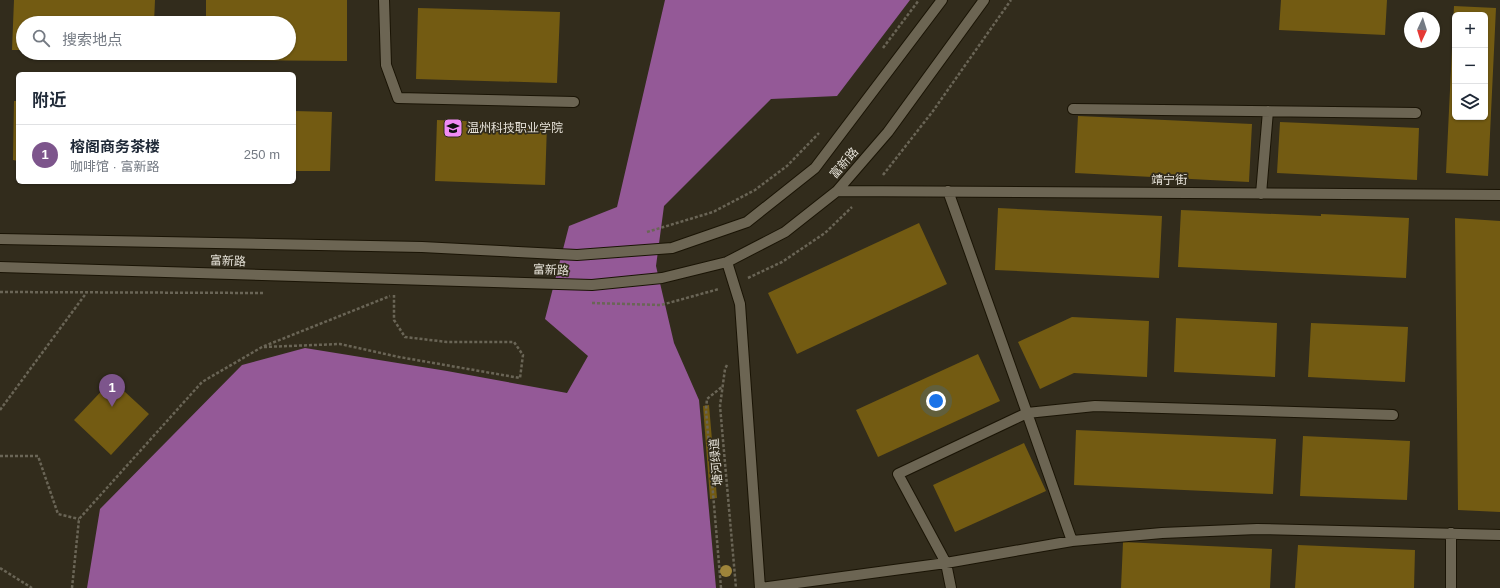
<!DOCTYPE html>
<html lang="zh">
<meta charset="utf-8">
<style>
:root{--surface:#fff;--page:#f2f2f3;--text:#1f2937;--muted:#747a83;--line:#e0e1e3;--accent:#7d558c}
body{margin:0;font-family:Arial,"Noto Sans SC",sans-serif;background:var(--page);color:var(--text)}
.controls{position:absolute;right:12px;top:12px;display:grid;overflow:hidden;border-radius:6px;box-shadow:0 1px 3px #0004}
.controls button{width:36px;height:36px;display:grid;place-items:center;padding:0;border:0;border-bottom:1px solid var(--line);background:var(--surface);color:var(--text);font:20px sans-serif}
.compass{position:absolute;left:1404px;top:12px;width:36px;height:36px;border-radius:50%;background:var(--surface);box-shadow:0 1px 3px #0004;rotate:184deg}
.you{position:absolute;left:936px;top:401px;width:14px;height:14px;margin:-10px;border:3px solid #fff;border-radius:50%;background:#1a73e8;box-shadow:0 0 0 6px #1a73e833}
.badge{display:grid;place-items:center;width:26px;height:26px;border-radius:50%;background:var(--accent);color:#fff;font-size:13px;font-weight:700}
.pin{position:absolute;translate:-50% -33px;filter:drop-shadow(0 1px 2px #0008)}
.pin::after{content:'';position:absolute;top:21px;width:14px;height:12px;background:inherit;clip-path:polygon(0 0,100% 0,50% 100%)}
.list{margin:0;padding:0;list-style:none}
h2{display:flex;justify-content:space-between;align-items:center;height:52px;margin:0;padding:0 16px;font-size:17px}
h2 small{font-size:13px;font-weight:400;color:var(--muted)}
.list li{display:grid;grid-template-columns:26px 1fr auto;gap:12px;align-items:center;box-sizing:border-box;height:60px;padding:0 16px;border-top:1px solid var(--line)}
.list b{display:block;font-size:15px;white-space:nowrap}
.list p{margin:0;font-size:13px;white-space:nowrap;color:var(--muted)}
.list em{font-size:13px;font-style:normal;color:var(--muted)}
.icon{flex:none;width:22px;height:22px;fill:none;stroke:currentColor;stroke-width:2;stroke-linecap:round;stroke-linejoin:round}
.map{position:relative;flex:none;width:1500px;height:588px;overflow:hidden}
.search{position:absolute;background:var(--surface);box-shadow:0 1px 3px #0004;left:16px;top:16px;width:280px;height:44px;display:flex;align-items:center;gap:10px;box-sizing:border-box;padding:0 14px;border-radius:22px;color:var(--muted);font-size:15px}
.panel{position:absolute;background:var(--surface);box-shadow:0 1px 3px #0004;left:16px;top:72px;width:280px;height:112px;border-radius:6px}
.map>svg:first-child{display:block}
</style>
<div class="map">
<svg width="1500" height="588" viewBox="0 0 1500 588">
<rect width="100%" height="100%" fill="#322c1c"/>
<!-- water -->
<path fill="#945997" d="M665,0h245l-73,96 -66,3 -107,107 -8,60 18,77 25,57 17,188h-629l13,-79 142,-144 63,-17 142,23 120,22 21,-37 -43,-37 24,-93 48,-19z"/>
<!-- building -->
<path fill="#735b12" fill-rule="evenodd" d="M14,0h141l-1,23h-131v27h-11z
M206,0h141v61l-142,-1v-7h84v-30h-83z
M1281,0h106l-2,35 -106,-5z
M1454,6l42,2 -8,168 -42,-3zM1455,15h30v102h-30z
M418,8l142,4 -3,71 -141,-4z
M14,101h4v60l-5,-1z
M294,111l38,1 -2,59h-36z
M1078,116l174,8 -3,58 -174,-9z
M437,120l110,4 -2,61 -110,-4z
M1280,122l139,6 -2,52 -140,-7z
M998,208l164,8 -3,62 -164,-8z
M1181,210l140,6v-2l88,4 -3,60 -228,-11z
M1455,218l45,3v291l-42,-2z
M919,223l28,61 -150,70 -29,-61z
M1072,317l77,4 -2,56 -73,-4 -34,16 -22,-47z
M1176,318l101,5 -2,54 -101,-5z
M1311,323l97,4 -3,55 -97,-5z
M978,354l22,47 -122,56 -22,-47z
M112,380l37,34 -38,41 -37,-35z
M709,405l8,93 -7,1 -7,-93z
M1076,430l200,9 -3,55 -199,-9z
M1303,436l107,5 -3,59 -107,-4z
M1024,443l22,48 -91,41 -22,-47z
M1123,542l149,7 -2,39h-149z
M1298,545l117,5 -1,38h-119z"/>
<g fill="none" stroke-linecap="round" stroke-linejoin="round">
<!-- minor casing -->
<g stroke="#1a1405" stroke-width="12">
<path id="minor" d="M384,0l2,65 12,33 176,4
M1073,109l343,4
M837,191l663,4
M948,191l79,222 -129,61 48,89 5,25
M1261,194l7,-83
M0,239l422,8 155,8 95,-7 75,-26 68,-54 127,-168
M727,262l13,42 20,284 186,-25 126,-22 90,-8 95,-4 243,6
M0,267l592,18 70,-7 65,-16 58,-30 52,-41 51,-59 96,-132
M1072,541l-45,-128 68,-7 298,9
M1451,588v-55"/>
</g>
<!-- path -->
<path stroke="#6a6556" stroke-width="2.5" stroke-dasharray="3 2" stroke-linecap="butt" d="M883,48l36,-48
M883,175l50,-64 78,-111
M647,232l66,-20 42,-22 32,-24 32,-33
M748,278l34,-16 43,-29 27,-26
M0,292l263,1
M592,303l69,2 58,-16
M264,347l76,-3 59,13 121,21 3,-23 -9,-13h-67l-42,-5 -11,-17v-25
M727,365l-2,4 -5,37 16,182
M0,410l87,-118
M0,456h38l20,58 21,5
M0,568l32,20
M72,588l7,-69 123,-137 60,-35 128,-51
M721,588l-15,-178 1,-11 16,-13"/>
<!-- minor -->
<use href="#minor" stroke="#6c6553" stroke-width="10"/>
</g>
<!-- trees -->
<circle fill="#9e843a" cx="726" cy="571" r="6"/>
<!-- icons -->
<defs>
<g id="university-square" transform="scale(1)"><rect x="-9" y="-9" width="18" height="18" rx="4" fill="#f18bf5" stroke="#322c1c"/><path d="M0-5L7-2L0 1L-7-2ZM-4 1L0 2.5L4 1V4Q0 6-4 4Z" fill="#111"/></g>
</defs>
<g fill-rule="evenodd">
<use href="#university-square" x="453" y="128"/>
</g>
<g text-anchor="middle" stroke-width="3.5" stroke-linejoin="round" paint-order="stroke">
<!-- poi labels -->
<g font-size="12" fill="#e6e2d8" stroke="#322c1c" text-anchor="start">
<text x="467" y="132">温州科技职业学院</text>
</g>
<!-- street labels -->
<g font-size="12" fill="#e6e2d8" stroke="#322c1c">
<text transform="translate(844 163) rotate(-49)" y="4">富新路</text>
<text x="1169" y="184">靖宁街</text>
<text transform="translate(228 261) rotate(2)" y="4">富新路</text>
<text transform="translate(551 270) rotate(2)" y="4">富新路</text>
<text transform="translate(716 462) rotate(-95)" y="4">塘河绿道</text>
</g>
</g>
</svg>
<div class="controls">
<button>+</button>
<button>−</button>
<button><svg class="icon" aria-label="layers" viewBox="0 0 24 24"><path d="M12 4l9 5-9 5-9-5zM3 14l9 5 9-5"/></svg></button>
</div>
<svg class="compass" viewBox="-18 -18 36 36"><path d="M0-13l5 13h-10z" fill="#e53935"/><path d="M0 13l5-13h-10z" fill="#747a83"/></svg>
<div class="you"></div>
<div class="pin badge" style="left:112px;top:407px">1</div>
<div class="search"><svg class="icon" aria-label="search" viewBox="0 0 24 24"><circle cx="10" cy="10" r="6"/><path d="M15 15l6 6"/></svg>搜索地点</div>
<section class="panel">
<h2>附近<small></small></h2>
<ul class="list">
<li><span class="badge">1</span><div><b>榕阁商务茶楼</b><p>咖啡馆 · 富新路</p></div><em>250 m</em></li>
</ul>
</section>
</div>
